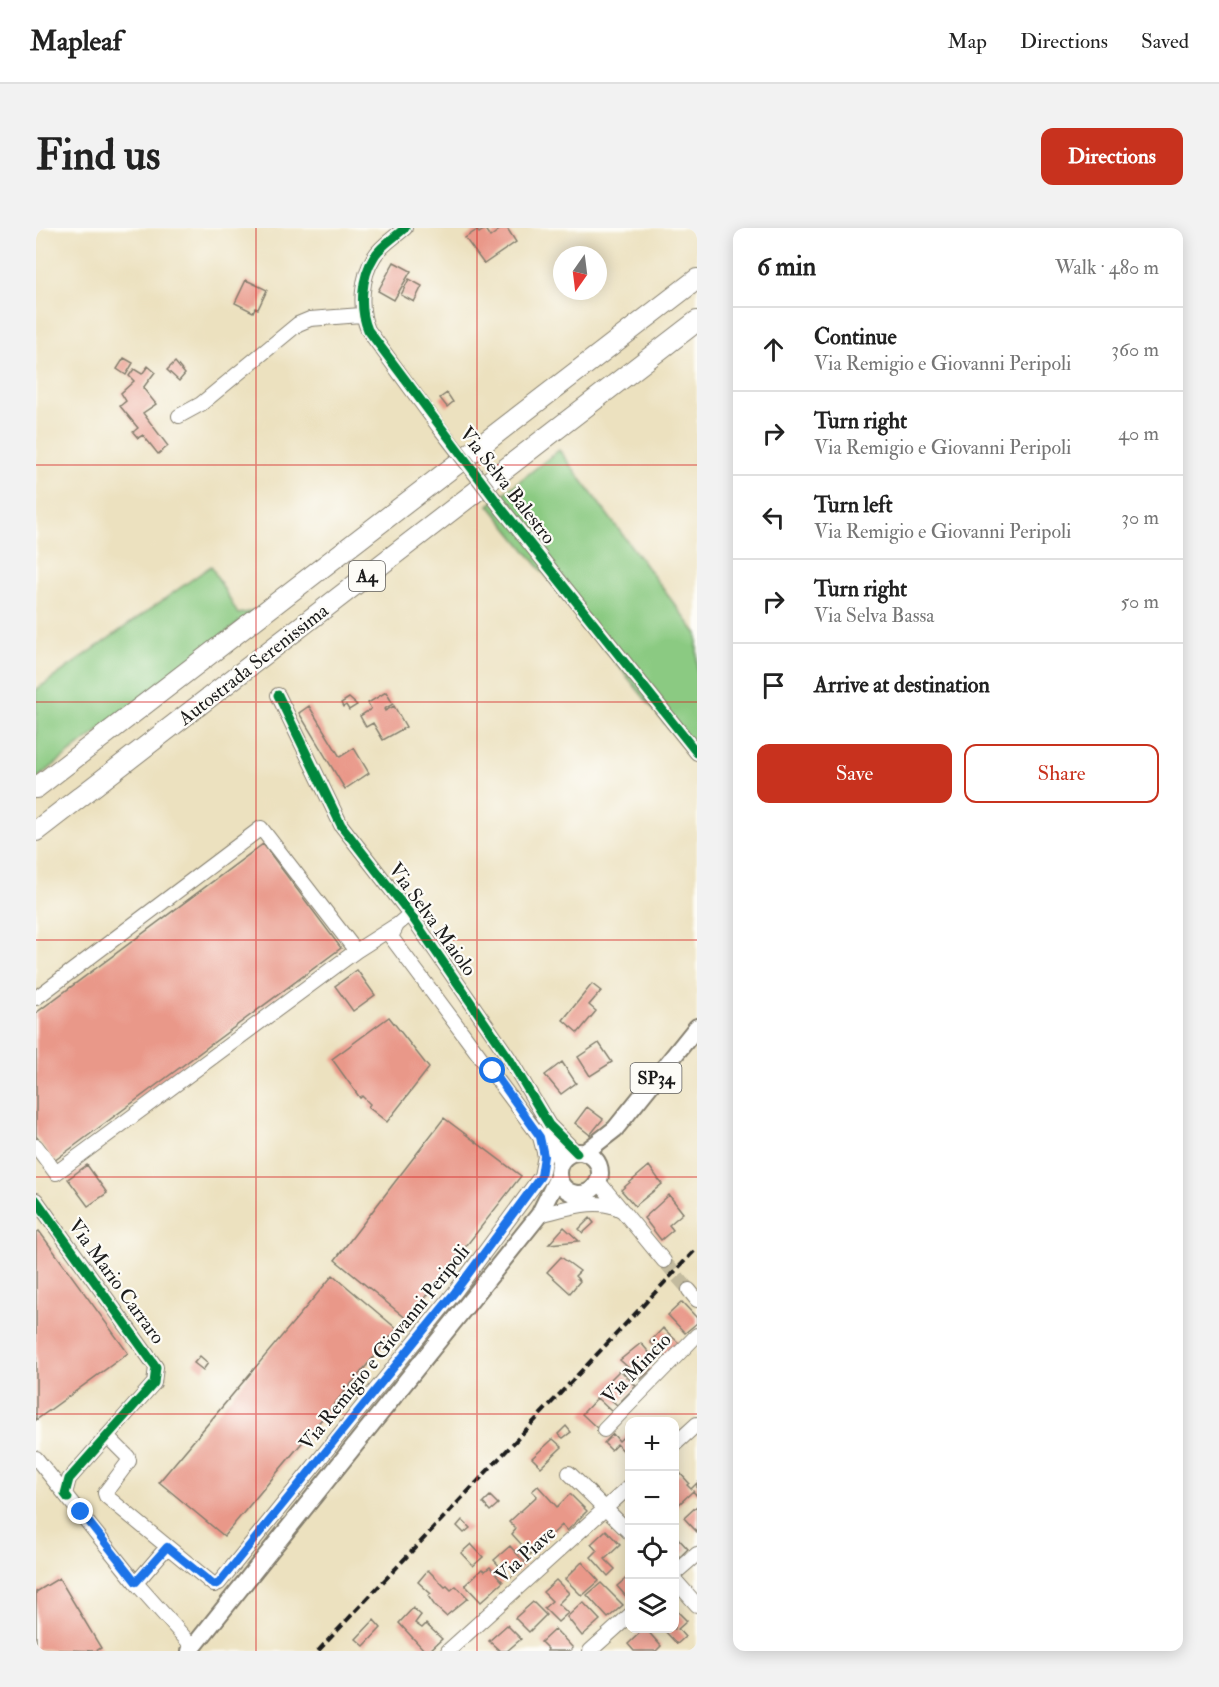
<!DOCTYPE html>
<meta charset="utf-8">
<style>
:root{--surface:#fff;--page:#f2f2f2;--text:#222;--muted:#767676;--line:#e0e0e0;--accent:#c8321e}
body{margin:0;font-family:"IM FELL Double Pica",serif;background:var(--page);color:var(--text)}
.controls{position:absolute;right:18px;bottom:18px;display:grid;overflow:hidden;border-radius:12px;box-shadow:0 3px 15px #0003}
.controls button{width:54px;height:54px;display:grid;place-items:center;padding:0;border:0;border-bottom:2px solid var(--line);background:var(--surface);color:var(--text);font:30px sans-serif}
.compass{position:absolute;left:517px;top:18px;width:54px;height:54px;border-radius:50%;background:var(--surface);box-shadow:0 3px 15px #0003;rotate:194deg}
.stop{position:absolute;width:18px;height:18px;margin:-14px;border:4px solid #1a73e8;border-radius:50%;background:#fff}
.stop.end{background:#1a73e8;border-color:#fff;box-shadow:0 2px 6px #0008}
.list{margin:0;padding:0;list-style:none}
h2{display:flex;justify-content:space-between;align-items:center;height:78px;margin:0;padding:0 24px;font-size:26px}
h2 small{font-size:20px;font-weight:400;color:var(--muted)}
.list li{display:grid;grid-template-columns:39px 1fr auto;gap:18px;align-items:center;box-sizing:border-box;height:84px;padding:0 24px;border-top:2px solid var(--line)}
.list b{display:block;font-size:22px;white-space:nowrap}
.list p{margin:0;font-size:20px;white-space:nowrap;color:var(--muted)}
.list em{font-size:20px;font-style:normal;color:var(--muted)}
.actions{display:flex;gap:12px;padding:18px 24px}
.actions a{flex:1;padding:14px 0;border:2px solid var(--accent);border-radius:12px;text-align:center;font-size:21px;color:var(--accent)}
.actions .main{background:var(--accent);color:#fff}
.icon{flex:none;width:33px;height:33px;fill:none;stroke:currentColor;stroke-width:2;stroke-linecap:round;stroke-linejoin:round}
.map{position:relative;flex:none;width:661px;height:1423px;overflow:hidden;border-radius:12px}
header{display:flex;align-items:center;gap:36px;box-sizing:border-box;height:84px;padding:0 30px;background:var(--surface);border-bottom:2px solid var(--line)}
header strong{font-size:28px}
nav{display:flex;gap:33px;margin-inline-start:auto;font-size:21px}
.intro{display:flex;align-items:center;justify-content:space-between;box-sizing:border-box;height:144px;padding:0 36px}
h1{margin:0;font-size:42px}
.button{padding:15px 27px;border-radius:12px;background:var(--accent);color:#fff;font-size:21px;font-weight:700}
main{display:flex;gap:36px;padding:0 36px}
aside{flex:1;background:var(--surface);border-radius:12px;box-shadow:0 3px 15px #0003}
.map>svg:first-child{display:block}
</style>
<header>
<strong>Mapleaf</strong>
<nav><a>Map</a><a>Directions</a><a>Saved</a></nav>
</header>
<div class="intro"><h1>Find us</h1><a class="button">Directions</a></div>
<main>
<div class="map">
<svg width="661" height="1423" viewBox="0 0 661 1423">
<rect width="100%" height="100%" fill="#fdfcf7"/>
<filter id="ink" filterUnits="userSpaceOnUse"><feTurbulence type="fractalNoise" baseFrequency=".0167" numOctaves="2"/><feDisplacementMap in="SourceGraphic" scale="12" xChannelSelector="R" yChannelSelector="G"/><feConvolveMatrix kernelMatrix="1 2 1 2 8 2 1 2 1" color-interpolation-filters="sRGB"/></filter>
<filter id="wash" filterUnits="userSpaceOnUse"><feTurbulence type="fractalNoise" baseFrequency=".008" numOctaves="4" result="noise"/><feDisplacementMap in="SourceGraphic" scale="24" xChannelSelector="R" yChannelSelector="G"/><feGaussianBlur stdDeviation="1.35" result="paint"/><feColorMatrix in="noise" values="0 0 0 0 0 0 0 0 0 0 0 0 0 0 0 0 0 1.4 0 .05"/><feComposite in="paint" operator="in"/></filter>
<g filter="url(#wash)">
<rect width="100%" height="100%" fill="#ece1bf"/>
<!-- green -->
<path fill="#8bca82" stroke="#54734f" stroke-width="1.5" d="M523,222l138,184v113l-6,9 -202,-251z
M175,338l27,48 16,-3 -218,168v-89z"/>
<g id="blocks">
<!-- building -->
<path fill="#e99889" d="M466,0h5l9,14 -32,22 -19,-26 12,-8 2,3 6,-4 5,8z
M358,34l17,9 -17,29 -16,-9z
M373,51l13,7 -8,16 -13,-7z
M210,52l21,10 -9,19 -3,-1 -2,4 -18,-9z
M88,130l9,5 -7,12 -9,-6z
M139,134l10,12 -6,7 -12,-11z
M112,138l7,6 -12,16 13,16 -13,9 25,33 -10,8 -15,-19 -5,3 -5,-6 5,-4 -18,-22 6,-5 -5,-8 13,-12 -5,-5 5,-7 8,5z
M411,165l6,9 -6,5 -7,-9z
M350,464l7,12 -9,5 1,2 9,-5 12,21 -23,13 -10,-17 -7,4 -6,-11 11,-7 -3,-6z
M313,470l8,7 -8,5 -3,-5 -3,2 -2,-4z
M273,478l31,51 14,-9 15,25 -24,16 -46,-76z
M227,616l78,104 -287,213 -18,-25v-123z
M321,742l18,25 -22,16 -18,-25z
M556,756l9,7 -12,14 7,6 -18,22 -15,-13z
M353,789l40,51 -42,54 -19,-15 2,-3 -8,-8 -2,2 -28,-39z
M563,815l13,19 -22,14 -12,-19z
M526,834l14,21 -15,11 -16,-19z
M551,879l16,12 -13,16 -15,-12z
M408,890l77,58 -113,144 -73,-60z
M51,937l20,28 -19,13 -20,-27z
M613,938l13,18 -27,22 -14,-16z
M633,967l14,18 -14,12 4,5 -12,10 -17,-22z
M554,990l4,5 -11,10 -4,-4z
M528,999l15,14 -30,3z
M3,1003l89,122 -92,67v-187z
M525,1029l19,14 -5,5 5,5 -10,12 -23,-21z
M297,1047l64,54 -173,207 -65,-54z
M646,1074l15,16v5l-12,10 -17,-18z
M627,1100l18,17 -14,14 -17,-17z
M605,1115l12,14 -6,6 5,6 -11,10 -21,-19z
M164,1128l8,7 -5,7 -9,-7z
M584,1142l16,16 -19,19 -17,-15z
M561,1170l15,14 -15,16 -15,-14z
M530,1198l5,6 -8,6 -5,-4z
M594,1203v27l-13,-14 -6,6 -7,-7 9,-9 6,7z
M517,1211l9,8 -21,20 -9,-9z
M644,1245l9,10 -2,2 4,4 6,-6v13l-4,-5 -18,17v-30z
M502,1258l19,21 13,-13 17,17 -20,20 -5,-6 -31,30 -19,-21 4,-5 -7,-7 28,-26 -5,-5z
M454,1268l8,8 -8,7 -7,-8z
M661,1278v26l-13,-14z
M426,1292l8,8 -6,5 -7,-7z
M570,1302l14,15 -15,14 10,10 -7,7 -17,-19 6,-6 -6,-7z
M639,1307l13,14 -13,13z
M435,1316l12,13 -10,9 -12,-13z
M474,1318l16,18 -16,14 -16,-18z
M546,1334l17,19 -17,15 -17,-17z
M454,1339l13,15 -22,20 -16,-17 17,-16 3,2z
M392,1342l17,17 2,-1 4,4 5,-4 12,12 -22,18 -11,-10 -7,-10 3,-2 -13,-12z
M594,1347v26l-13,-15z
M23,1350l42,70 -5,3 -60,-2v-57z
M520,1352l13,13 -11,11 10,9 -10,9 -14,-14 8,-7 -9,-9z
M565,1355l22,22 -15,13 -21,-23z
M497,1374l13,13 -17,17 -14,-14z
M547,1374l17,18 -18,16 -15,-19z
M377,1380l8,7 -6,8 7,5 4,-4 16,15 -13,12h-4l-26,-28z
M639,1381l12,12 -9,8 7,8 -8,7 -14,-15h12z
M338,1392l7,8 -17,18 -8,-7z
M471,1397l14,14 -14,12h-7l-11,-10z
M609,1400l16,18 -5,5h-22l-6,-7z
M519,1401l18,19 -3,3h-23l1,-2 -7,-7z"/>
</g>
</g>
<g filter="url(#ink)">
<use href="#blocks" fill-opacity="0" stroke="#847e6e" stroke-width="1.5"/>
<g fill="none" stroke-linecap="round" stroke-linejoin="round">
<!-- minor-tunnel -->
<path stroke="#c2ba9e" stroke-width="14" stroke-dasharray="14 7" stroke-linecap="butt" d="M628,1033l25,29"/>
<!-- minor casing -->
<g stroke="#847e6e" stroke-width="16">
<path id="minor" d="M369,0c-10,9 -25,18 -31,29 -13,20 -15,52 -6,73l71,97
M143,188l22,-12 97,-80 12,-5 51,-4
M467,282l194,243
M242,467l63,130 69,89 99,144 40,67 28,28
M0,770l225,-170 95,123
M513,897l11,39
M0,918l20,27 300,-222 39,-25
M562,953l66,80
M0,972l120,167 -2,16 -85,96 -4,15 3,4
M503,987c26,-6 60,-19 84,-4
M653,1062l8,10
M568,1202l93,-95
M71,1208l21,21 1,4 -24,32 1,3 108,89 5,-2 236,-291 86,-116 4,-20 -5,-19 -149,-200 6,-12 13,-11
M638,1217l23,-21
M0,1230l100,125 57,64
M533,1245l61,60
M638,1346l23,-20
M638,1351l23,26
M100,1355l31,-36
M412,1423l182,-165
M554,1423l40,-36"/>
</g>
<!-- major casing -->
<g stroke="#847e6e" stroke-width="20">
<path id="major" d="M522 945a21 21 0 1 1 42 0a21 21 0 1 1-42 0Z
M548,925l31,-24 82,-102
M154,1423l349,-436 19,-38"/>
</g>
<!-- highway casing -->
<g stroke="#847e6e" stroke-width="22">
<path id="highway" d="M0,560l661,-509
M0,603l661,-510"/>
</g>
<!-- minor -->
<use href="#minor" stroke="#fff" stroke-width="14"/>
<!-- major -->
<use href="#major" stroke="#fff" stroke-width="16"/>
<!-- highway -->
<use href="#highway" stroke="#fff" stroke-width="20"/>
<!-- rail -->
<path stroke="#1c1c1c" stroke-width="4" stroke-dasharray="9 4.5" stroke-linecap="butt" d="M282,1423l379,-403"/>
<!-- minor-bridge casing -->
<g stroke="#847e6e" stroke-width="16" stroke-linecap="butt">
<path id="minor-bridge" d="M403,199l64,83"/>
</g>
<!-- minor-bridge -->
<use href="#minor-bridge" stroke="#fff" stroke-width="14"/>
<!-- cycleway casing -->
<g stroke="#fdfcf7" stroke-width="13">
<path id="cycleway" d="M369,0c-10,9 -25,18 -31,29 -13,20 -15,52 -6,73l135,180 194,243
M242,467l63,130 69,89 99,144 40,67 28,28
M0,972l120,167 -2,16 -85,96 -4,15 3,4"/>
</g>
<!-- cycleway -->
<use href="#cycleway" stroke="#00873e" stroke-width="9"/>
</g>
</g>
<g fill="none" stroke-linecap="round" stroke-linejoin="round" filter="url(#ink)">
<!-- route -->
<path stroke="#1a73e8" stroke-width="8" d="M45,1284l55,70 31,-35 47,38 5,-2 236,-291 86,-116 3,-20 -4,-19 -47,-66"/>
</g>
<!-- grid -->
<path fill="none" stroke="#d62828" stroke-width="1.5" stroke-opacity="0.55" d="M220,0v1423M441,0v1423M0,237h661M0,474h661M0,712h661M0,949h661M0,1186h661"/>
<g text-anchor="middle" stroke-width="4.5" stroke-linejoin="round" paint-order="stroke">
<!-- shield labels -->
<g fill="#fdfcf7" stroke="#605f5e" stroke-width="1.5">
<rect x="313" y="333" width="36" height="30" rx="4.5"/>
<rect x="594.5" y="835" width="51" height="30" rx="4.5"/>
</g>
<g font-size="18" font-weight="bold" fill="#1c1c1c">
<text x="331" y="354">A4</text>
<text x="620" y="856">SP34</text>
</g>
<!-- street labels -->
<g font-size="20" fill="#1c1c1c" stroke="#fdfcf7">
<text transform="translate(472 257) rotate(52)" y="7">Via Selva Balestro</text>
<text transform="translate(217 436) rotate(-38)" y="7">Autostrada Serenissima</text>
<text transform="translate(397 691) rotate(54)" y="7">Via Selva Maiolo</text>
<text transform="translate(81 1053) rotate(54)" y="7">Via Mario Carraro</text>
<text transform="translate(348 1119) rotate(-51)" y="7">Via Remigio e Giovanni Peripoli</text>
<text transform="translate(600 1140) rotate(-46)" y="7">Via Mincio</text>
<text transform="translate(489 1326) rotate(-42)" y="7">Via Piave</text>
</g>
</g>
</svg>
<div class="controls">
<button>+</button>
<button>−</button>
<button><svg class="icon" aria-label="locate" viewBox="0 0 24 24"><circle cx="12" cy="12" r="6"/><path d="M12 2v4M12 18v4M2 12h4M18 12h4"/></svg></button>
<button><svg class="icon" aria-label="layers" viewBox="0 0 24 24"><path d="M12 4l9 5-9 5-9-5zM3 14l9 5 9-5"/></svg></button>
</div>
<svg class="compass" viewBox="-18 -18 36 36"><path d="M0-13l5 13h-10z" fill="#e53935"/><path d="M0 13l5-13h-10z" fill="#767676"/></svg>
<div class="stop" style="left:457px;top:843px"></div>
<div class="stop end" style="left:45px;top:1284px"></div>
</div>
<aside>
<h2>6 min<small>Walk · 480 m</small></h2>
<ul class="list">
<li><svg class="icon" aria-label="ahead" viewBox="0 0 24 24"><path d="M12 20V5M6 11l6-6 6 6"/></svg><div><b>Continue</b><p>Via Remigio e Giovanni Peripoli</p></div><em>360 m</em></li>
<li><svg class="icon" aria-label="right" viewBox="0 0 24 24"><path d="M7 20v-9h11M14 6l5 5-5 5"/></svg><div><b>Turn right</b><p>Via Remigio e Giovanni Peripoli</p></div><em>40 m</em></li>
<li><svg class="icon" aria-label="left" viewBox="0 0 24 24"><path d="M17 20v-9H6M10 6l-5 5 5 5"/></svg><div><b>Turn left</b><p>Via Remigio e Giovanni Peripoli</p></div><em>30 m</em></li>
<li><svg class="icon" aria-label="right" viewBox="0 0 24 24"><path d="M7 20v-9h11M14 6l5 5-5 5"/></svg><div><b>Turn right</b><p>Via Selva Bassa</p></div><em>50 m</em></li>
<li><svg class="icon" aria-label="arrive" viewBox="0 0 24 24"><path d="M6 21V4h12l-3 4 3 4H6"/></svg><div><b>Arrive at destination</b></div></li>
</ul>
<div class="actions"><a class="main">Save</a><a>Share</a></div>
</aside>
</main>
